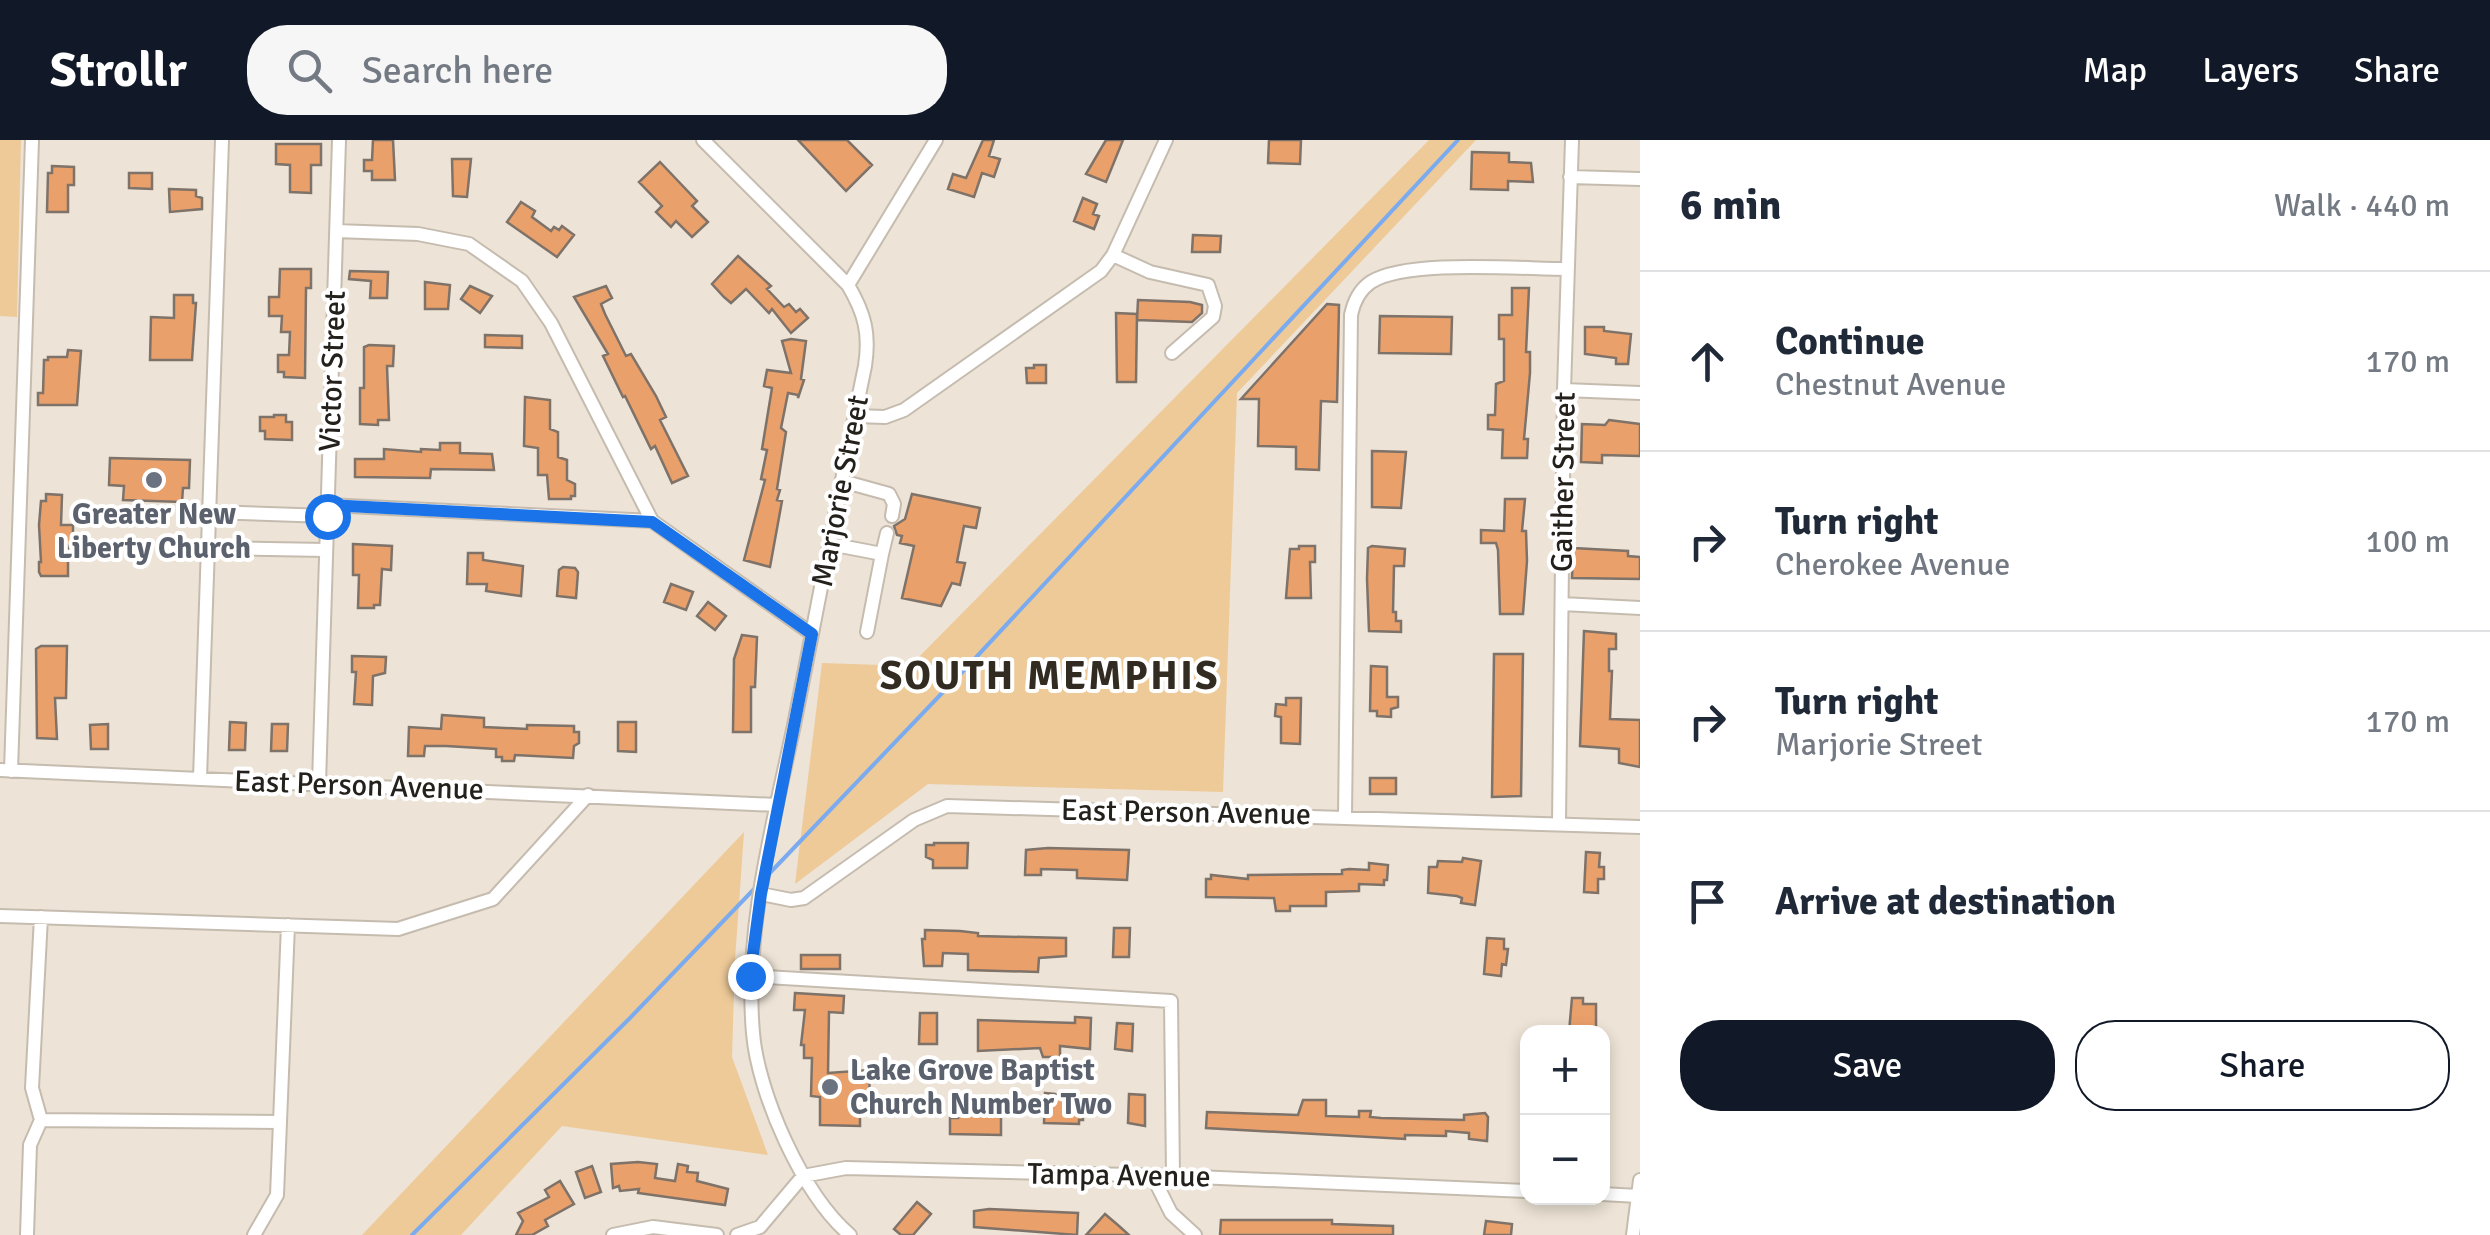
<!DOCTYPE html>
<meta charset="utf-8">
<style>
:root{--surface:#fff;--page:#f6f6f7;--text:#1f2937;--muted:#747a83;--line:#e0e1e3;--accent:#111827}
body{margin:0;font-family:Signika,sans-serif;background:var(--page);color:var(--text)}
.controls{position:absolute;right:30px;bottom:30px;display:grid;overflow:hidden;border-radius:20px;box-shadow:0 5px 15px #0003}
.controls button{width:90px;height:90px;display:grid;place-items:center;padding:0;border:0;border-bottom:2px solid var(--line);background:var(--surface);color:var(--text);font:50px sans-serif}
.stop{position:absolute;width:30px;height:30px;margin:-22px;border:8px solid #1a73e8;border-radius:50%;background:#fff}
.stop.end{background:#1a73e8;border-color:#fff;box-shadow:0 2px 10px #0008}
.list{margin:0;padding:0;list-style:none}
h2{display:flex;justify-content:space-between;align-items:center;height:130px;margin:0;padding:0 40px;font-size:42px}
h2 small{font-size:32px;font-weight:400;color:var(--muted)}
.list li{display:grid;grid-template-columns:65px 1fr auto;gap:30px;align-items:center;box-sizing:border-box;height:180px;padding:0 40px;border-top:2px solid var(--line)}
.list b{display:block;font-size:38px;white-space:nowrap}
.list p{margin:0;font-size:32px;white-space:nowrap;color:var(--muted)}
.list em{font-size:32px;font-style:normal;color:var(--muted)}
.actions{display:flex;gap:20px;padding:30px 40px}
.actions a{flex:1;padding:22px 0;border:2px solid var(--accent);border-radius:40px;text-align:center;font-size:35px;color:var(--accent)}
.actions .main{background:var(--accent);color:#fff}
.icon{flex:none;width:55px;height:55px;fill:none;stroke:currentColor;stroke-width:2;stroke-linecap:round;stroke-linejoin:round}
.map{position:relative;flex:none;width:1640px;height:1095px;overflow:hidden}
header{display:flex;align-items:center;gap:60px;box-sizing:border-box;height:140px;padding:0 50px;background:var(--accent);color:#fff}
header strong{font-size:48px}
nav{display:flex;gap:55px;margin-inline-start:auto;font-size:35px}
.search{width:700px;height:90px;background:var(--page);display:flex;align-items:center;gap:25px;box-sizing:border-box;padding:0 35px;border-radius:40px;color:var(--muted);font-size:38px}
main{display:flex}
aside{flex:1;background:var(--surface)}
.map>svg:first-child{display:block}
</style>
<header>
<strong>Strollr</strong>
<div class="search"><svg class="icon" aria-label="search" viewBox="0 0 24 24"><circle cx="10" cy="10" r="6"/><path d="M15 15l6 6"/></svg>Search here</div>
<nav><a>Map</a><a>Layers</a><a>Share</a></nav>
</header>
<main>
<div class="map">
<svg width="1640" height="1095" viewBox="0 0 1640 1095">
<rect width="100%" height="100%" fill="#ede3d6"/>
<!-- green -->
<path fill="#eeca99" d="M0,0h21l-4,177 -17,-1z
M1429,0h47l-239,253 -14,399 -295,-8 -133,100 27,-221 88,3z
M744,692l-9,128 -3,97 36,98 -206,-29 -101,109h-99z"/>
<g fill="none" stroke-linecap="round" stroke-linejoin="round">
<!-- stream -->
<path stroke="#7babef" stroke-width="4" d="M767,736l200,-209 491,-527
M412,1095l218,-217 127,-132"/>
</g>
<!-- building -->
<path fill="#eaa06b" stroke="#7e7269" stroke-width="2.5" d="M373,0h20l2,40h-23v-9h-8v-11h8z
M798,0h49l25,25 -26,26z
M983,0h11l-5,16 11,3 -6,18 -12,-4 -8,24 -26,-8 5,-15 13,4z
M1106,0h17l-17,42 -20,-8z
M1269,0h32l-1,24 -32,-1z
M276,4h45v21h-10v28l-21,-1v-27l-14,-1z
M1472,12l37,1v9l22,1 2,19 -25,-1v9l-37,-1z
M452,19h19l-4,38 -14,-1z
M660,22l37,39 -5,5 16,16 -16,15 -16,-16 -5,6 -15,-15 6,-6 -23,-24z
M52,26l22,1v18h-6v27h-21l1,-39h4z
M129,33h23v16l-23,-1z
M169,49l27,1v6l6,2v11l-32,3z
M1083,58l14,6 -4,10 6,2 -5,13 -20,-8z
M521,62l14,9 -3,6 19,14 3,-4 5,3 3,-4 12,9 -17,22 -50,-35z
M1193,95l28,1 -1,16h-28z
M738,116l33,30 -4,3 17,18 5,-3 7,8 4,-3 8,9 -17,15 -19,-24 -3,4 -23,-24 -15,14 -7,-6 -12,-13z
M280,129h31v19h-5l-1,90 -21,-1v-5h-6v-17h11l1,-23h-9l1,-16h-13v-19h10z
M350,131l38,1 -1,26h-17l1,-17 -22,-2z
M425,142l25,3 -2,24h-23z
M470,146l22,10 -12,17 -19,-14z
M606,146l6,12 -11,6 4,10 21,42 5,-2 25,42 10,21 -6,3 28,56 -16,7 -17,-37 -4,3 -26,-53 -2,1 -20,-41 5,-2 -34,-57z
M1512,148h17l-3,64h4v21l-6,66h4l-1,19h-25l1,-28 -15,-1v-14h7l1,-31 8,-3v-42h-5v-24h13z
M174,155h19v8h3l-4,57h-42l1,-43 23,1z
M1138,160l52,2 12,3v8l-10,9 -55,-2z
M1327,164l12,1 -2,97 -16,-1 -2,69 -23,-1v-22l-38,-1 1,-47h-18z
M1116,173l21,1 -1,68h-19z
M1380,176l72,1 -1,37 -72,-1z
M1585,187h19v4l27,3 -3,30h-12v-6l-31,-4z
M485,195l37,1v12l-37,-1z
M791,199l15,2 -5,38 3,1 -6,18v-3l-10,-2 -7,35 5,4 -9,57 3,1 -3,10 5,1 -12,66 -26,-7 21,-80 -4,-1 6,-29 -5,-1 10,-61 -8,-2 3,-16 24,3 -9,-32z
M369,205l25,1 -1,20h-6l2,54h-11v5l-18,-1v-36h4v-41z
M68,210l13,1 -4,54h-39v-12h5l1,-33h4v-3h19z
M1034,225h12v18h-19l-1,-15h8z
M525,257l25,3v29l8,3v25l9,3v20l8,4v12h-4v3h-22l-2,-24h-9v-27l-14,-2z
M274,275h12v7h6v18l-27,-1v-8h-5v-14h14z
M1609,280l31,4v32l-38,-1v8l-21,-1 1,-38 23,1z
M440,303h20v10l32,1 2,16 -63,-1 -1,9 -75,-1v-18h29v-10l37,3v-3l19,1z
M1372,311l34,1 -5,56 -29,-1z
M110,318l80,2 -1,28h-6l-1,14 -59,-2 1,-14 -15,-1z
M46,354l16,1 -1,30h12v20h-5v31h-27l-2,-4v-10h2l-2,-37 2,-24h5z
M912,354l68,14 -4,20 -12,-2 -7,36 8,1 -5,22 -8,-2 -11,23 -39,-8 12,-52 -14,-3 2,-7 -5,-1 -3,-9 11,-7z
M1505,359h20l-3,32h4l1,30 -4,53h-23l-2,-64 -2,-7h-15v-13l23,1z
M353,404l39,2 -1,24 -9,-1 -2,36h-6v3h-16l1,-33h-6z
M1299,406h16v16h-5l1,36h-25l4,-49h9z
M1372,406l33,3 -1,17h-10l-1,46h3v9h5v11l-32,-1 -2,-52 1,-31z
M1573,408l55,3v5l12,1v22l-68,-1z
M468,413h15v7l40,6 -2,30 -35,-5 1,-7h-20z
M563,427l12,1 3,4 -2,26 -19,-2 2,-26z
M671,444l22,8 -7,18 -22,-8z
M708,462l18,14 -11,14 -18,-14z
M1584,491l32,3v15h-7v22h3l-2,48 30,1v47l-21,-4v-14l-39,-3z
M742,495l15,2 -2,50h-4v45h-18l1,-73z
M41,506h26l-1,52h-11l2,41 -20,-1 -1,-89z
M1494,514h29l-2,142 -29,1z
M352,516l34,1 -1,16 -12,3 -1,29 -18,-1 2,-32h-4z
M1371,526l16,1v30h11v10l-7,2v8l-14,-1v-5h-7z
M1286,558h15l-1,46 -19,-1v-26l-6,-1 1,-12 10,1z
M442,575l42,3v9l43,2v-4l47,1v6h5v11l-5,3 -1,12 -58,-3 -1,6h-12v-4h-6v-8l-50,-3h-21l-1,10h-16l1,-29 32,2z
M230,582l16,1 -1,27h-16z
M618,582h18v30l-18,-1z
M108,584v25h-17l-1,-24z
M272,584h16l-1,27h-16z
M1370,638h26v16h-26z
M934,703h34l-1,25h-34v-8l-7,-3v-12h8z
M1048,708l81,2 -2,30 -50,-2v-8l-36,-1v6h-16l1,-25z
M1586,712l14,1 -1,14h5v12h-6v14l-14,-1z
M1463,718l18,3 -6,44 -14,-2 1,-5 -5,-2 -29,-3 1,-26h8l1,-6 24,1z
M1369,723l19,2 -1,15h-3v5l-25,-1v7l-33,1v14h-36v5h-14l-2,-13 -68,-1v-18h5v-4l37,4v-4l94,-1v-4l7,-1 20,1z
M1114,788h16l-1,29h-16z
M925,790l35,1 18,2v3l88,2v18l-27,2 -1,14 -70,-2v-16l-25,-1 -1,13h-18l-2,-27h3z
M1487,798l17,1v10h4l-2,16 -4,-1 -1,12 -17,-2z
M801,815h39v14h-39z
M795,853l49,3 -1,17 -14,-1 -1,61 42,-3 -1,28 -9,-1v29l-40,-1v-28l-9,-1 1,-38h-8v-13h-3l4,-35h-11z
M1572,858h11v6h13v28h-27z
M920,873h17v31h-18z
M1075,877l16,1 -1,31 -30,-3v11h-17l-3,-9 -62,3v-31l97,3z
M1117,883l16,1 -1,27 -17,-2z
M1045,953l10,1 8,6 20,1v19h-4v4l-35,-1z
M1129,954l16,1v31l-17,-3z
M1303,960h23v16l33,1v-6h12l-1,6 11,1 83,2v-5l21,-2 3,4 -1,24 -18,-2v-6l-23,-2v5l-41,-1v4l-199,-11 1,-16 91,3z
M959,961h11v4h31v30l-51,-1v-16h8z
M638,1022l19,2 -2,14 20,3 3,-17 10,2 -1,6 11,1 -1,8 31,8 -3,16 -87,-12 1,-4 -19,2 -1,-5 -6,2 -2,-24z
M592,1026l9,26 -16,6 -9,-26z
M560,1041l14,23 -29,16 3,6 -16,9h-16l7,-14 -5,-8 31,-16 -4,-7z
M917,1062l14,12 -18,21h-12l-7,-6z
M989,1069l89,4 -1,22 -103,-8v-16z
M1105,1074l14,12 10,9h-43z
M1221,1080h111v4l61,2v9h-173z
M1486,1081l26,3 -1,11h-27z"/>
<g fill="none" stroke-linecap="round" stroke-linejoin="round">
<!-- minor casing -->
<g stroke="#c5bcaf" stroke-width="16">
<path id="minor" d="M703,0l145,145c17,29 22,49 17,81 -25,120 -47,239 -71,359 -21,100 -50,205 -41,308 5,61 50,162 97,202
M1570,37l70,2
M336,91l82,3 51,10 53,37 29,42 101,198 160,113
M1113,115l37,17 58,13 7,21 -2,11 -41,36
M848,145l88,-145
M1564,250l76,3
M855,276l30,1 19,-7 197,-139 12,-16 53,-115
M842,341l47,13 5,10 -2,12
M328,365l324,16
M209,372l118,4
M830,404l52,10 -15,78
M208,408l118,2
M882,414l5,-21
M1562,464l78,4
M0,630l777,35
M11,631l21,-631
M200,638l22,-638
M319,643l20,-643
M1345,676l6,-501c3,-14 8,-25 20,-33 36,-23 150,-13 196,-13
M1559,683l5,-433 8,-250
M761,754l30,6 13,-2 110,-78 33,-14 693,21
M0,776l398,13 95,-30 95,-104
M41,777l-9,171 9,32 239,2 8,-197
M750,836l421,25 2,175
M1153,1037l18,36 24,22
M1602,1054l36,2
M27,1095l3,-90 11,-25
M254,1095l23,-40 3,-73
M613,1095l40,-8 64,8
M737,1095l23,-8 43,-51 43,-8 327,8 355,15
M1633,1095l7,-55"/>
</g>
<!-- minor -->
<use href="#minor" stroke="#fff" stroke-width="12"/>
</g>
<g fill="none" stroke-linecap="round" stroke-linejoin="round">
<!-- route -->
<path stroke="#1a73e8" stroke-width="12" d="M327,376l1,-11 324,17 160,112 -51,260 -11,82"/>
</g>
<!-- markers -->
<g fill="#6b7280" stroke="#fff" stroke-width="4">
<circle cx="154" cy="340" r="10"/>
<circle cx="830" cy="947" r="10"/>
</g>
<g text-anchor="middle" stroke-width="8" stroke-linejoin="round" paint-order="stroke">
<!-- street labels -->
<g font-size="30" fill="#24201b" stroke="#fff">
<text transform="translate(332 231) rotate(-88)" y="10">Victor Street</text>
<text transform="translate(1563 342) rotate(-89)" y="10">Gaither Street</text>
<text transform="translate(840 351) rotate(-79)" y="10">Marjorie Street</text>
<text transform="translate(359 645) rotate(2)" y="10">East Person Avenue</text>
<text transform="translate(1186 672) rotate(1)" y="10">East Person Avenue</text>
<text transform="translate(1119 1035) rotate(1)" y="10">Tampa Avenue</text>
</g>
<!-- worship labels -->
<g font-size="30" font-weight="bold" fill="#5b616d" stroke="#fff">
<text x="154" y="384">Greater New<tspan x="154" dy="34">Liberty Church</tspan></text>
<text x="850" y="940" text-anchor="start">Lake Grove Baptist<tspan x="850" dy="34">Church Number Two</tspan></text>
</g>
<!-- district labels -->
<g font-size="40" font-weight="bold" letter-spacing="2.5" fill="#322b21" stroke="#fff">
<text x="1050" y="549">SOUTH MEMPHIS</text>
</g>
</g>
</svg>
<div class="controls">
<button>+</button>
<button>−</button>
</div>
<div class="stop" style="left:327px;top:376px"></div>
<div class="stop end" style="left:750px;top:836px"></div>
</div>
<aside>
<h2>6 min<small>Walk · 440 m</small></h2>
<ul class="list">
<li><svg class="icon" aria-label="ahead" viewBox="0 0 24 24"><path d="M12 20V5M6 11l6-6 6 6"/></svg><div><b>Continue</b><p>Chestnut Avenue</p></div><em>170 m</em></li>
<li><svg class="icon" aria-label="right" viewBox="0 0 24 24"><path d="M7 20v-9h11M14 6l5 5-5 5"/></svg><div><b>Turn right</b><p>Cherokee Avenue</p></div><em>100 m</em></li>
<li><svg class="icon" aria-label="right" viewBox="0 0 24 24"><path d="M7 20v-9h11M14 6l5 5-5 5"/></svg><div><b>Turn right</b><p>Marjorie Street</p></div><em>170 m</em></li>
<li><svg class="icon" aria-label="arrive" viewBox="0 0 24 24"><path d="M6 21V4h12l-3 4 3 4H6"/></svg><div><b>Arrive at destination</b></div></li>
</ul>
<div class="actions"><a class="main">Save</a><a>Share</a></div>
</aside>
</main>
